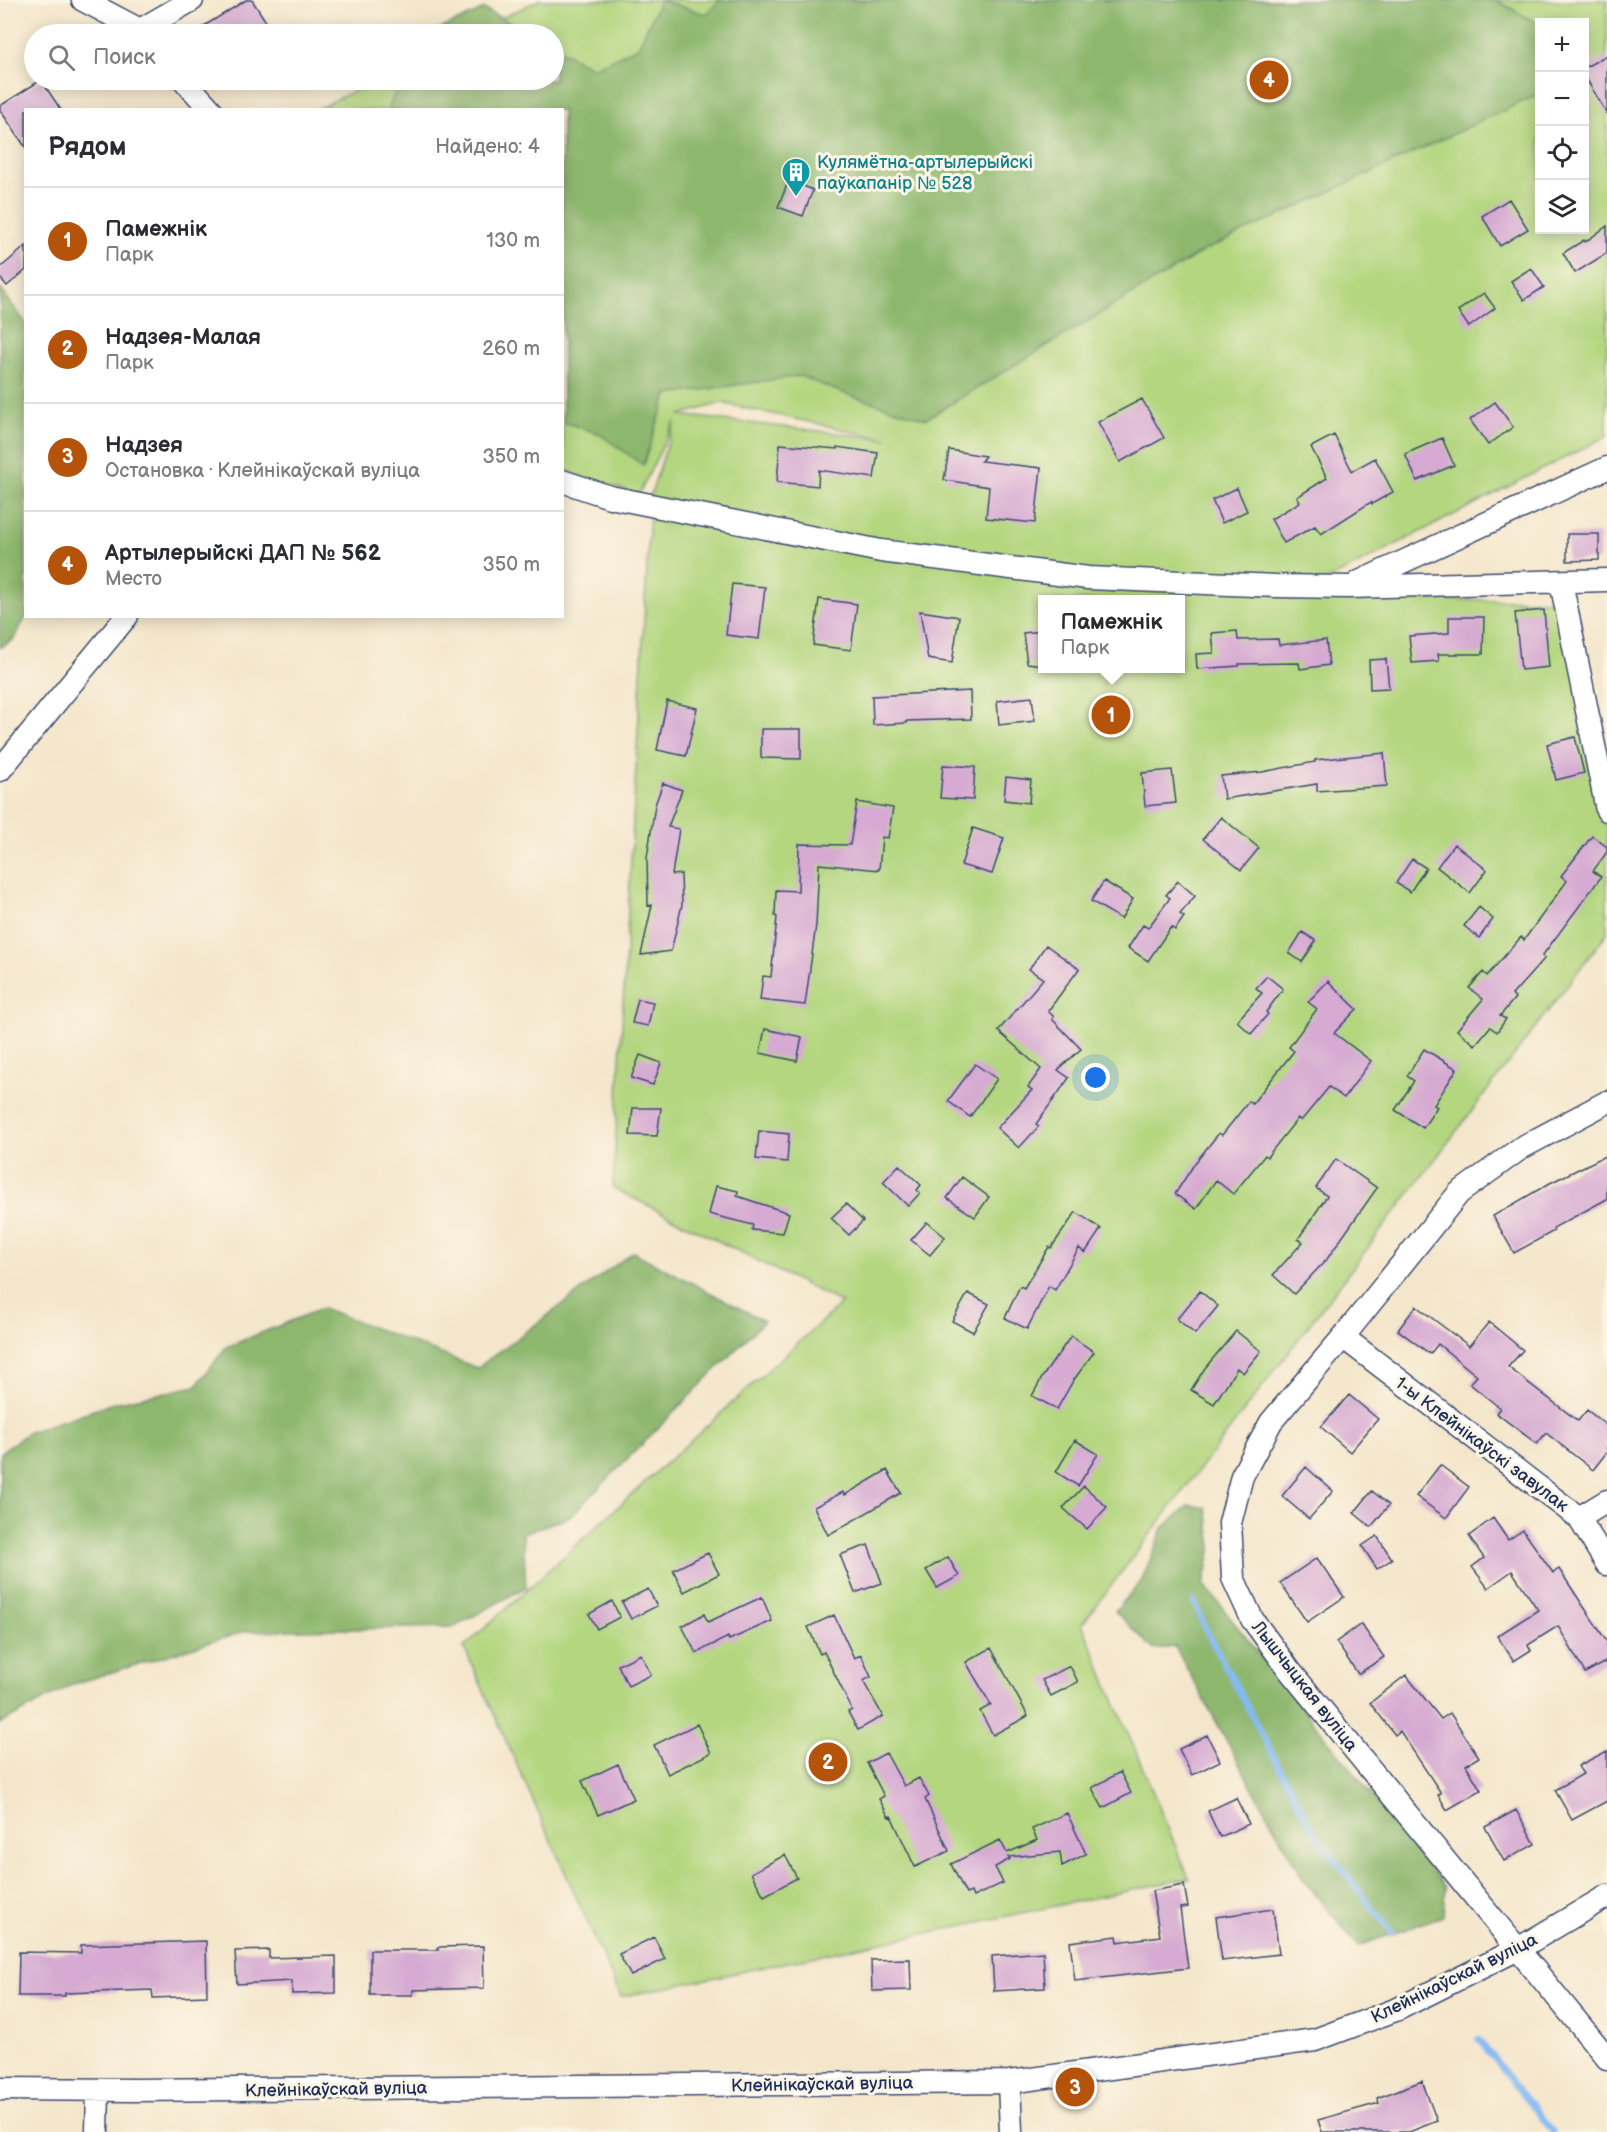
<!DOCTYPE html>
<html lang="ru">
<meta charset="utf-8">
<style>
:root{--surface:#fff;--page:#f7f7f7;--text:#2b2b33;--muted:#7c7c81;--line:#e1e1e2;--accent:#b45309}
body{margin:0;font-family:"Balsamiq Sans",sans-serif;background:var(--page);color:var(--text)}
.controls{position:absolute;right:18px;top:18px;display:grid;overflow:hidden;border-radius:0px;box-shadow:0 3px 15px #0003}
.controls button{width:54px;height:54px;display:grid;place-items:center;padding:0;border:0;border-bottom:2px solid var(--line);background:var(--surface);color:var(--text);font:30px sans-serif}
.you{position:absolute;left:1096px;top:1078px;width:21px;height:21px;margin:-15px;border:4px solid #fff;border-radius:50%;background:#1a73e8;box-shadow:0 0 0 9px #1a73e833}
.badge{display:grid;place-items:center;width:39px;height:39px;border-radius:50%;background:var(--accent);color:#fff;font-size:20px;font-weight:700}
.pin{position:absolute;translate:-50% -50%;border:3px solid #fff;box-shadow:0 2px 6px #0006}
.popup{position:absolute;left:1038px;top:595px;width:147px;height:78px;box-sizing:border-box;display:grid;place-content:center;border-radius:0px;background:var(--surface);filter:drop-shadow(0 2px 4px #0005);font-size:20px;white-space:nowrap;color:var(--muted)}
.popup b{font-size:22px;color:var(--text)}
.popup::after{content:'';position:absolute;left:50%;top:100%;margin-left:-12px;border:12px solid transparent;border-top-color:var(--surface)}
.list{margin:0;padding:0;list-style:none}
h2{display:flex;justify-content:space-between;align-items:center;height:78px;margin:0;padding:0 24px;font-size:26px}
h2 small{font-size:20px;font-weight:400;color:var(--muted)}
.list li{display:grid;grid-template-columns:39px 1fr auto;gap:18px;align-items:center;box-sizing:border-box;height:108px;padding:0 24px;border-top:2px solid var(--line)}
.list b{display:block;font-size:22px;white-space:nowrap}
.list p{margin:0;font-size:20px;white-space:nowrap;color:var(--muted)}
.list em{font-size:20px;font-style:normal;color:var(--muted)}
.icon{flex:none;width:33px;height:33px;fill:none;stroke:currentColor;stroke-width:2;stroke-linecap:round;stroke-linejoin:round}
.map{position:relative;flex:none;width:1607px;height:2132px;overflow:hidden}
.search{position:absolute;background:var(--surface);box-shadow:0 3px 15px #0003;left:24px;top:24px;width:540px;height:66px;display:flex;align-items:center;gap:15px;box-sizing:border-box;padding:0 21px;border-radius:33px;color:var(--muted);font-size:22px}
.panel{position:absolute;background:var(--surface);box-shadow:0 3px 15px #0003;left:24px;top:108px;width:540px;height:510px;border-radius:0px}
.map>svg:first-child{display:block}
</style>
<div class="map">
<svg width="1607" height="2132" viewBox="0 0 1607 2132">
<rect width="100%" height="100%" fill="#fcf5e5"/>
<filter id="ink" filterUnits="userSpaceOnUse"><feTurbulence type="fractalNoise" baseFrequency=".0167" numOctaves="2"/><feDisplacementMap in="SourceGraphic" scale="12" xChannelSelector="R" yChannelSelector="G"/><feConvolveMatrix kernelMatrix="1 2 1 2 8 2 1 2 1" color-interpolation-filters="sRGB"/></filter>
<filter id="wash" filterUnits="userSpaceOnUse"><feTurbulence type="fractalNoise" baseFrequency=".008" numOctaves="4" result="noise"/><feDisplacementMap in="SourceGraphic" scale="24" xChannelSelector="R" yChannelSelector="G"/><feGaussianBlur stdDeviation="1.35" result="paint"/><feColorMatrix in="noise" values="0 0 0 0 0 0 0 0 0 0 0 0 0 0 0 0 0 1.4 0 .05"/><feComposite in="paint" operator="in"/></filter>
<g filter="url(#wash)">
<rect width="100%" height="100%" fill="#f4e6cb"/>
<!-- green -->
<path fill="#b3d67f" stroke="#67826e" stroke-width="1.5" fill-rule="evenodd" d="M539,0h1068v436l-317,163 270,1 47,229v104l-525,691 107,254 -568,119 -157,-350 378,-344 -229,-115 38,-694 24,-73 -36,73 -46,-13 -30,-12 -1,-359h-247l61,-30h178v-46h-86zM1540,22h44v208h-44zM722,403l165,36h1l-209,-24zM1042,600h138v68h-138z"/>
<!-- forest -->
<path fill="#8eb76e" stroke="#547366" stroke-width="1.5" d="M660,0l46,14 14,-14h776l43,24v70l-334,156 -279,169 -83,-26 -43,-17 -133,19 -24,70 -45,-32 -35,-11 -1,-312h-174l12,-30h154v-33l39,21 45,-21z
M484,9l47,25h-102z
M0,288l25,34 1,295 -13,23 -13,8z
M633,1252l131,69 -193,195 -48,17 3,54 -72,40 -207,4 -174,53 -73,40v-271l29,-21 85,-29 82,-17 30,-39 97,-39 154,60z
M1189,1505l17,3 6,38 -8,39 241,302 -2,29 -85,30 -55,-67 -128,-232 -22,2 -38,-38 26,-29 22,-54z"/>
<g fill="none" stroke-linecap="round" stroke-linejoin="round">
<!-- stream -->
<path stroke="#84baf3" stroke-width="6" d="M1194,1601l11,27 110,206 77,99
M1478,2039l75,93"/>
</g>
<g id="blocks">
<!-- building -->
<path fill="#d6aad2" d="M246,0h6l22,34h-83z
M1607,55v59l-23,-39v-7z
M1278,62l11,24 -29,12 -10,-25z
M41,80l20,30h-35v38l-26,-38v-4z
M789,180l24,10 -10,26 -25,-9z
M1509,199l19,30 -28,17 -18,-30z
M1607,226v27l-32,20 -12,-20 21,-13 1,2z
M26,246v24l-19,16 -7,-8v-10z
M1531,268l13,19 -20,13 -13,-19z
M1484,293l11,15 -26,19 -11,-16z
M1142,399l22,39 -44,24 -22,-40z
M1495,402l18,25 -25,18 -18,-25z
M1334,435l18,36 23,-13 18,34 -21,12 -1,-2 -50,32 -6,-8 -31,17 -13,-24 29,-17 -3,-5 30,-19 -16,-31z
M1442,438l12,27 -37,16 -12,-27z
M780,444l57,5v-2l41,6 -4,25 -55,-8 -1,16 -41,-4z
M949,450l36,6 -4,5 60,7 -6,55 -49,-5 3,-31 -45,-7z
M1237,488l10,23 -25,12 -10,-23z
M1567,534h32v26l-32,1z
M732,584l33,3 -6,52 -33,-4z
M819,599l38,5 -6,46 -38,-5z
M1544,610l5,57 -28,3 -6,-57z
M920,611l39,6 -7,46 -24,-4z
M1449,617h35l-1,37h-45l1,7 -27,2 -3,-27 40,-3z
M1042,631v34l-15,-2 -4,-30z
M1237,631l1,9 40,-1 1,6 47,-5 3,25 -29,4 -1,-6 -60,1v2l-42,3 -1,-15 18,-1 -2,-20z
M1386,659l3,29 -19,1 -1,-29z
M970,691l1,28 -64,2v2l-34,2 -1,-29z
M1032,697l3,24 -36,4 -2,-24z
M667,701l30,7 -11,48 -29,-6z
M761,729h40v30l-40,-1z
M1575,737l9,36 -28,7 -9,-36z
M1384,753l3,33 -70,5v-7l-93,15 -3,-23 41,-4 53,-10v-2z
M943,765l32,2 -2,33 -33,-2z
M1172,770l4,33 -31,3 -3,-33z
M1006,777l25,3 -2,23 -25,-3z
M663,783l19,7 -14,37 11,2 -7,46 9,-1 1,31 -11,46 -30,4 11,-50 -4,1 -1,-48 8,-53z
M857,802l36,6 -5,30 -6,-1 -3,33 -60,-6 -3,61 -11,80 -45,-5 3,-24 8,1 6,-60 -2,-1 1,-26 22,1 1,-47 51,1z
M1221,817l38,31 -18,22 -38,-31z
M973,828l31,10 -12,36 -31,-9z
M1592,836l15,11v5l-14,19 8,6 -59,79 3,2 -33,37 3,3 -15,18 6,3 -9,13 -7,-5 -15,18 -18,-15 26,-31 -14,-11 14,-16 4,4 34,-39 3,3 43,-59 -6,-5z
M1454,844l33,26 -17,23 -33,-26z
M1412,859l14,9 -16,24 -14,-9z
M1104,881l29,18 -12,20 -30,-18z
M1178,881l17,15 -15,18 4,3 -9,13 -4,-3 -23,34 -20,-13 15,-23 5,3 22,-30 -4,-3z
M1479,907l14,12 -14,19 -15,-12z
M1302,932l14,9 -14,21 -13,-9z
M1046,945l33,24 -31,42 6,6 -2,2 29,30 -23,21 11,8 -33,46 3,2 -20,22 -22,-20 35,-38 -4,-3 13,-18 -43,-38 45,-52 -14,-10z
M1267,976l16,13 -17,23 2,2 -17,20 -14,-13 25,-28 -6,-5z
M1328,981l29,28 -23,24 37,28 -27,37 -15,-11 -28,34 -3,-3 -31,39 -2,-2 -32,39 -17,-14 -20,29 -21,-15 20,-31 24,-30 3,2 27,-34 3,3 42,-53 -5,-4 28,-38 -9,-7z
M638,999l15,3 -5,24 -16,-3z
M765,1029l37,8 -5,24 -37,-8z
M1424,1049l33,20 -23,36 3,2 -14,21 -28,-18 19,-29 -7,-5z
M640,1055l21,8 -8,22 -22,-7z
M975,1064l22,15 -27,38 -22,-16z
M633,1108h28l-4,28 -27,-1z
M759,1131l30,3 -2,28 -31,-3z
M1607,1155v44l-54,29 1,3 -40,22 -21,-37 57,-33z
M1336,1159l41,29 -50,71 -33,35 -21,-19 30,-33 -5,-3 29,-43 -11,-8z
M899,1165l22,20 -4,5 3,3 -12,13 -25,-24z
M962,1177l27,20 -14,20 -28,-19z
M716,1186l22,5 -1,5 52,17 -6,20 -31,-3 1,-5 -44,-11z
M846,1204l17,17 -14,14 -18,-17z
M1076,1212l25,17 -16,24 -6,-5 -24,42 -6,-4 -22,43 -22,-11 15,-32 4,2 25,-41 2,1z
M927,1222l18,15 -15,18 -19,-15z
M1200,1291l18,15 -23,28 -18,-15z
M968,1293l21,11 -16,28 -21,-11z
M1416,1306l53,40 20,-24 34,28 -15,17 70,54 9,-11 20,16v26l-14,18 -47,-37 -9,11 -41,-31 4,-5 -30,-24 7,-8 -39,-32 -8,10 -32,-24z
M1236,1331l25,20 -18,22 -6,-5 -23,36 -23,-14 14,-22z
M1071,1336l23,16 -21,29 -16,28 -25,-13 11,-20z
M1349,1395l29,24 -28,33 -29,-25z
M1075,1440l23,14 -20,32 -22,-14z
M1440,1465l29,22 -23,31 -30,-22z
M1306,1467l27,24 -24,28 -27,-23z
M887,1470l14,23 -73,42 -14,-28 29,-15 2,3z
M1084,1486l23,21 -20,22 -24,-21z
M1372,1491l17,14 -18,22 -17,-14z
M1493,1518l15,22 15,-10 30,43 6,-4 48,73v19l-22,12 -27,-47 -30,19 3,5 -17,11 -17,-25 41,-26 -26,-39 -24,17 -16,-21 12,-9 -15,-22z
M1377,1536l15,23 -15,10 -15,-23z
M868,1545l14,38 -27,10 -15,-38z
M708,1553l11,21 -35,18 -11,-22z
M948,1557l11,19 -22,12 -11,-18z
M1317,1558l27,39 -37,25 -27,-39z
M648,1589l9,17 -26,13 -9,-17z
M762,1597l10,24 -43,19 -1,-3 -32,16 -14,-27 22,-12 4,8z
M612,1601l8,16 -23,12 -8,-15z
M834,1615l20,43 7,-3 10,22 -8,4 20,35 -25,14 -10,-18 4,-2 -28,-58 -4,2 -12,-27z
M1361,1624l23,33 -26,17 -22,-32z
M991,1648l37,68 -35,19 -13,-24 11,-6 -25,-43z
M641,1654l10,21 -23,11 -10,-21z
M1070,1666l8,16 -27,14 -9,-16z
M1406,1675l35,44 9,-6 29,44 -13,8 15,25 -34,20 -9,-15 3,-2 -41,-62 -5,4 -25,-32z
M697,1724l14,29 -43,21 -14,-29z
M1207,1735l13,26 -28,14 -13,-26z
M1607,1751v50l-35,19 -17,-30 28,-16 -5,-8z
M886,1753l18,33 15,-8 10,18 -4,3 24,52 -34,16 -24,-51 -2,1 -10,-18 5,-3 -17,-33z
M618,1764l16,35 -36,16 -16,-34z
M1120,1772l11,21 -28,15 -11,-20z
M1236,1798l13,26 -29,13 -12,-26z
M1516,1810l19,34 -31,17 -19,-34z
M1067,1813l19,41 -24,12 -2,-14 -52,5 2,2 -15,8 8,16 -30,14 -2,-5 -5,2 -15,-30 49,-24 7,13 30,-13 -5,-11z
M785,1855l12,23 -33,18 -13,-23z
M1184,1885l4,22 -8,1 8,60 -113,13 -5,-39 47,-6 1,6 42,-6 -8,-45z
M1273,1909l6,45 -57,7 -6,-44z
M654,1937l11,22 -34,17 -12,-22z
M206,1941l1,55 -54,2 -1,-8 -87,3v3h-47l1,-44 62,1v-8z
M483,1946l1,42 -71,2v5h-43v-45h68v-3z
M269,1950v8l67,-2v37l-44,1v-13l-55,3 -2,-33z
M1043,1952l2,36 -51,3 -2,-35z
M910,1959l1,31 -39,1 -1,-31z
M1422,2081l15,40 -28,11h-87l-4,-12 61,-17 -2,-5z"/>
</g>
</g>
<g filter="url(#ink)">
<use href="#blocks" fill-opacity="0" stroke="#3c4a6e" stroke-width="1.5"/>
<g fill="none" stroke-linecap="round" stroke-linejoin="round">
<!-- minor casing -->
<g stroke="#3c4a6e" stroke-width="25">
<path id="minor" d="M83,0l57,30 4,4
M140,30l52,-30
M184,80l27,30
M562,481l48,16 271,54 207,27 189,8 72,1 258,-7
M1359,582l248,-114
M1561,582l46,228
M0,770l127,-154
M1607,1102l-86,46 -62,45 -116,144 -72,85 -29,54 -12,47 3,55 19,41 38,52 317,387
M1343,1337l236,181 28,46
M1579,1518l28,-17
M1009,2082l2,50
M0,2089l135,1 874,-8 306,-42 83,-31 120,-60 89,-53
M97,2132l1,-41"/>
</g>
<!-- minor -->
<use href="#minor" stroke="#fff" stroke-width="22"/>
</g>
</g>
<!-- icons -->
<defs>
<g id="building-pin" transform="scale(1.5)"><path d="M0 17L-7.5 6A9.5 9.5 0 1 1 7.5 6Z" fill="#0f9aa8" stroke="#fcf5e5"/><path d="M-4-6H4V6H1V3H-1V6H-4ZM-2.5-4.3h1.7v1.8h-1.7ZM.8-4.3h1.7v1.8H.8ZM-2.5-1h1.7V.8h-1.7ZM.8-1h1.7V.8H.8Z" fill="#fff"/></g>
</defs>
<g fill-rule="evenodd">
<use href="#building-pin" x="796" y="172"/>
</g>
<g text-anchor="middle" stroke-width="6" stroke-linejoin="round" paint-order="stroke">
<!-- culture labels -->
<g font-size="18" fill="#0d838f" stroke="#fcf5e5" text-anchor="start">
<text x="817" y="168">Кулямётна-артылерыйскі<tspan x="817" dy="21">паўкапанір № 528</tspan></text>
</g>
<!-- street labels -->
<g font-size="18" fill="#1b2f5e" stroke="#fcf5e5">
<text transform="translate(1482 1444) rotate(37)" y="6">1-ы Клейнікаўскі завулак</text>
<text transform="translate(1305 1686) rotate(52)" y="6">Лышчыцкая вуліца</text>
<text transform="translate(1454 1978) rotate(-26)" y="6">Клейнікаўскай вуліца</text>
<text transform="translate(822 2084) rotate(-1)" y="6">Клейнікаўскай вуліца</text>
<text transform="translate(336 2089) rotate(-1)" y="6">Клейнікаўскай вуліца</text>
</g>
</g>
</svg>
<div class="controls">
<button>+</button>
<button>−</button>
<button><svg class="icon" aria-label="locate" viewBox="0 0 24 24"><circle cx="12" cy="12" r="6"/><path d="M12 2v4M12 18v4M2 12h4M18 12h4"/></svg></button>
<button><svg class="icon" aria-label="layers" viewBox="0 0 24 24"><path d="M12 4l9 5-9 5-9-5zM3 14l9 5 9-5"/></svg></button>
</div>
<div class="you"></div>
<div class="pin badge" style="left:1111px;top:715px">1</div>
<div class="popup"><b>Памежнік</b>Парк</div>
<div class="pin badge" style="left:828px;top:1762px">2</div>
<div class="pin badge" style="left:1075px;top:2087px">3</div>
<div class="pin badge" style="left:1269px;top:80px">4</div>
<div class="search"><svg class="icon" aria-label="search" viewBox="0 0 24 24"><circle cx="10" cy="10" r="6"/><path d="M15 15l6 6"/></svg>Поиск</div>
<section class="panel">
<h2>Рядом<small>Найдено: 4</small></h2>
<ul class="list">
<li><span class="badge">1</span><div><b>Памежнік</b><p>Парк</p></div><em>130 m</em></li>
<li><span class="badge">2</span><div><b>Надзея-Малая</b><p>Парк</p></div><em>260 m</em></li>
<li><span class="badge">3</span><div><b>Надзея</b><p>Остановка · Клейнікаўскай вуліца</p></div><em>350 m</em></li>
<li><span class="badge">4</span><div><b>Артылерыйскі ДАП № 562</b><p>Место</p></div><em>350 m</em></li>
</ul>
</section>
</div>
